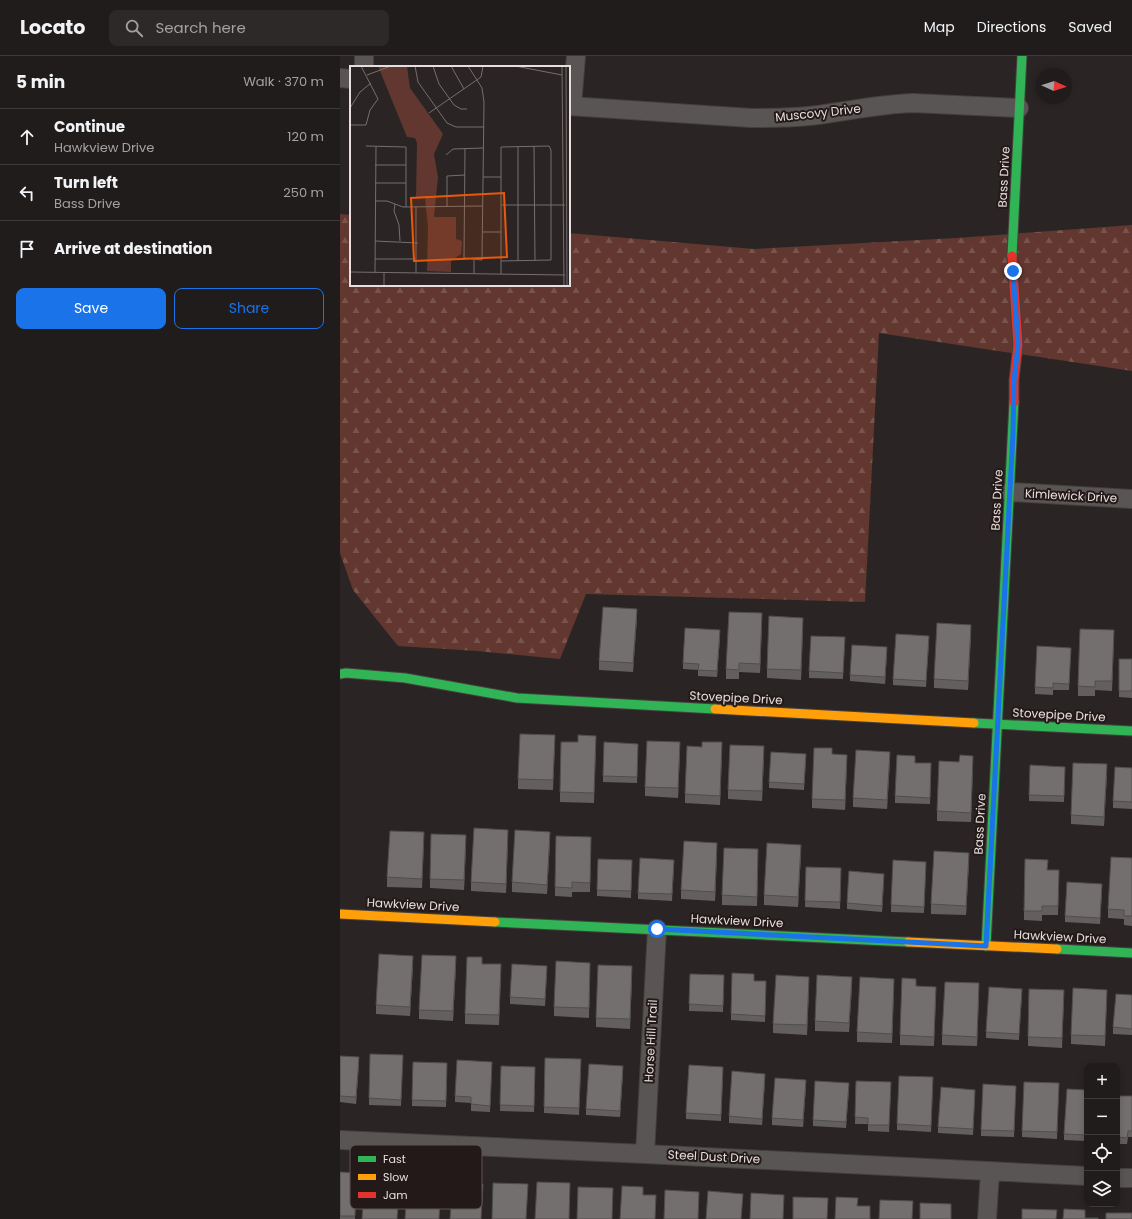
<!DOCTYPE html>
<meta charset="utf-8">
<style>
:root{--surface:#201c1b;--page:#2d2928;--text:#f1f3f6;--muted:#a2a1a3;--line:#3d3a3a;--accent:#1a73e8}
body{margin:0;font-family:Poppins,sans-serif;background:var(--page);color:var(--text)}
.controls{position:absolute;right:12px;bottom:12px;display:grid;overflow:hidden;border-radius:8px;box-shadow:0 2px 6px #0003}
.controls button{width:36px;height:36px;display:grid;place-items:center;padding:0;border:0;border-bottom:1px solid var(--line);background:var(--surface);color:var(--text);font:20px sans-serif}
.compass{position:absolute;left:696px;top:12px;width:36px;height:36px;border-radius:50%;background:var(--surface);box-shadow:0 2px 6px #0003;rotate:93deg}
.stop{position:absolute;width:12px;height:12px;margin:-9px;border:3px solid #1a73e8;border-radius:50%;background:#fff}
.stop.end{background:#1a73e8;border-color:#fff;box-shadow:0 1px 4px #0008}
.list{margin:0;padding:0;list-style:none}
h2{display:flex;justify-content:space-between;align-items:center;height:52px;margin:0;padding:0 16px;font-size:17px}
h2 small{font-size:13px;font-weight:400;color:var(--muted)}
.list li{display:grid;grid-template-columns:26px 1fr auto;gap:12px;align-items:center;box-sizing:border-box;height:56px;padding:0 16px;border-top:1px solid var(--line)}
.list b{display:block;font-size:15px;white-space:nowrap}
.list p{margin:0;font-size:13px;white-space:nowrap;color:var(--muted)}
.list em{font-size:13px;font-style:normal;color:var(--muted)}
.actions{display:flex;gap:8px;padding:12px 16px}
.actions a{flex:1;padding:9px 0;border:1px solid var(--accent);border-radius:8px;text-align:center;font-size:14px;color:var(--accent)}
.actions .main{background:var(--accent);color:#fff}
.icon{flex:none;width:22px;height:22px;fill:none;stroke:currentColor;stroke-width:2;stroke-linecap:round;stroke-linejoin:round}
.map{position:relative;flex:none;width:792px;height:1163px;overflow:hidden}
header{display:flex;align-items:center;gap:24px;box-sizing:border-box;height:56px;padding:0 20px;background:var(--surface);border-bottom:1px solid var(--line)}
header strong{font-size:19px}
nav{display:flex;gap:22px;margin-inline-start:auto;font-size:14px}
.search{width:280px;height:36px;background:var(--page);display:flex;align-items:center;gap:10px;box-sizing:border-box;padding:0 14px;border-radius:8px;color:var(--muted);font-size:15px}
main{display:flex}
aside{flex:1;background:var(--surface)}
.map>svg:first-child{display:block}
</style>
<header>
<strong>Locato</strong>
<div class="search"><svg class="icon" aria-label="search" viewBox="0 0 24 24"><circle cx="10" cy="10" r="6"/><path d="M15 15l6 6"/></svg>Search here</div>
<nav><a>Map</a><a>Directions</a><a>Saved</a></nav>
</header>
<main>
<aside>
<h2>5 min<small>Walk · 370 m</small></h2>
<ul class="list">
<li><svg class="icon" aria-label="ahead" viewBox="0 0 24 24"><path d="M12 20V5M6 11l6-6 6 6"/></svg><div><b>Continue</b><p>Hawkview Drive</p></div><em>120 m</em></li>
<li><svg class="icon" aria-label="left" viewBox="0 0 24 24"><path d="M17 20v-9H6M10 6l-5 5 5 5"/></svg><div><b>Turn left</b><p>Bass Drive</p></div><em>250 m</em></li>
<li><svg class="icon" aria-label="arrive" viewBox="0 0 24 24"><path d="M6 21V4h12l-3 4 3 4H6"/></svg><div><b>Arrive at destination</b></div></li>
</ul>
<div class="actions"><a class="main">Save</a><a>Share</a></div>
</aside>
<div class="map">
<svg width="792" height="1163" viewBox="0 0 792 1163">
<defs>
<pattern id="forest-firs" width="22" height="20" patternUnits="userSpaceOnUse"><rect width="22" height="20" fill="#61372f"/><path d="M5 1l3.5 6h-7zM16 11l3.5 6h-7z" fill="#78544d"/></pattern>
</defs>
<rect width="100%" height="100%" fill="#2a2524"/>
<!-- forest -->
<path fill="url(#forest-firs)" d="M0,158l11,1v70h218v-52l185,16 202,-11 176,-13v146l-253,-38 -14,269 -279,-8 -26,65 -83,-8 -79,-5 -45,-56 -13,-37z"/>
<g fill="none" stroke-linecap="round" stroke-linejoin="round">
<!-- street casing -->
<g stroke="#44403f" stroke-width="20">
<path id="street" d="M24,11v-11
M0,22l11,1
M229,50l182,12c19,0 39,0 58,-2 35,-4 69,-12 104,-13l106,5
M232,50l4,-50
M670,436l122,7
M0,1084l305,14 442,22
M305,1098l12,-225
M777,1122h15
M647,1163l3,-47"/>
</g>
<!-- fast casing -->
<g stroke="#44403f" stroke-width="11">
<path id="fast" d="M672,200l10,-200
M0,618l6,-1 59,5 112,20 198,11
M634,667l158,8
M155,866l413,20
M646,890l28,-544
M717,893l75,4"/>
</g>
<!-- slow casing -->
<g stroke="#44403f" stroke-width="11">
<path id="slow" d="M375,653l259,14
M0,858l155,8
M568,886l149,7"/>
</g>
<!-- jam casing -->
<g stroke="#44403f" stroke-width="11">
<path id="jam" d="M672,200l6,89 -4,35v22"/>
</g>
<!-- street -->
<use href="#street" stroke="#595555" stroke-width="18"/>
<!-- fast -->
<use href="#fast" stroke="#30b455" stroke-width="9"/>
<!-- slow -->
<use href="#slow" stroke="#ff9f0a" stroke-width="9"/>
<!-- jam -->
<use href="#jam" stroke="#e5322d" stroke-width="9"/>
</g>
<!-- wall -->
<path fill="#635f5f" d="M297,562l-4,54 -34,-2v-9z
M422,567l-2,50 -21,-1v7h-13v-10z
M463,571l-2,53 -34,-2v-9z
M631,579l-3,55 -34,-2v-9z
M380,581l-3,40 -19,-1v-6l-15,-1v-6z
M505,581l-2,42 -34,-1v-7z
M774,584l-2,51 -17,-1v6h-17v-10z
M589,586l-3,45 -33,-2v-6z
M731,592l-2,42h-16v5l-18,-1v-7z
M547,597l-2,31 -35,-3v-6z
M779,603h13v39l-13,-1z
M298,688l-1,39 -34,-1v-6z
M215,689l-2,45 -35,-1v-10z
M256,689l-2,58 -34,-1v-10z
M340,695l-2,47 -33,-2v-9z
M382,696l-2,53 -35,-2v-9z
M492,698l15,10 -2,46 -33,-2v-9z
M424,700l-2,45 -34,-2v-9z
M466,704l-2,30 -35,-2v-6z
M550,705l-3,48 -34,-2v-9z
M619,706l14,3 -2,57 -34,-1v-10z
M575,707l16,7 -1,34 -35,-1v-7z
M725,711l-1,35 -35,-1v-6z
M792,712v41l-19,-1v-7z
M767,718l-3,52 -33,-2v-9z
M168,783l-2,54 -35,-2v-9z
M210,785l-3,53 -35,-2v-10z
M84,786l-2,46 -35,-1v-10z
M126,789l-2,45 -34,-2v-9z
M251,790l-1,46h-18v5l-17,-1v-9z
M377,796l-2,49 -34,-2v-9z
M461,798l-3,53 -34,-2v-10z
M792,802v68l-8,-1v-6l-16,-1v-9z
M418,803l-1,47 -35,-1v-10z
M292,804l-1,38 -34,-2v-6z
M629,806l-3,53 -35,-1v-10z
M334,810l-2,35 -34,-2v-6z
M466,811l35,8 -1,34 -35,-2z
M586,812l-2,45 -33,-1v-7z
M708,814h11l-1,45h-16v6l-18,-1v-9z
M544,824l-2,32 -35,-3v-6z
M762,835l-2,33 -35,-2v-6z
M142,908l19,10 -2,51 -34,-1v-10z
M73,909l-3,51 -34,-2v-9z
M116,910l-3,55 -34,-2v-9z
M207,916l-2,34 -35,-2v-7z
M250,916l-1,46 -35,-2v-9z
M350,918l34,1 -1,37 -34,-1z
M292,919l-2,54 -34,-2v-9z
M414,925h12l-1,41 -34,-2v-6z
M469,930l-2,49 -34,-2v-9z
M512,930l-3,46 -34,-1v-10z
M576,930l20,10 -2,50 -34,-1v-10z
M554,932l-2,55 -35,-1v-10z
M639,937l-2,53 -35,-1v-10z
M682,939l-3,45 -33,-2v-6z
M792,939v40l-19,-1v-7z
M767,943l-2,47 -34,-2v-9z
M724,944l-2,48 -34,-2v-9z
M63,999l-2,51 -32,-1v-7z
M0,1000l19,8 -3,40 -16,-2z
M73,1006l34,1 -1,44 -34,-1z
M241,1009l-2,50 -35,-2v-6z
M161,1010l34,7 -1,39 -34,-1z
M152,1013l-2,43 -19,-1v-8l-16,-1v-6z
M283,1017l-3,44 -34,-2v-6z
M383,1017l-2,48 -35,-2v-6z
M425,1024l-3,45 -33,-2v-7z
M516,1025l35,7 -2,44 -21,-1v-7h-13z
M719,1027l-2,56 -35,-2v-6z
M593,1028l-2,48 -34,-2v-6z
M466,1030l-3,41 -31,-2v-7z
M676,1030l-2,51 -33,-1v-6z
M509,1034l-3,38 -33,-2v-6z
M747,1034v51l-23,-1v-6z
M635,1040l-2,39 -35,-2v-6z
M777,1040h15v41h-4l-1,7h-10z
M0,1116l16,1 -1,46h-15z"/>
<!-- shaded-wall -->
<path fill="#504e4d" d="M297,553v9l-4,54v-9z
M422,557v10l-2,50v-9z
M463,562v9l-2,53v-10z
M631,569v10l-3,55v-9z
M380,574v7l-3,40v-6z
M547,591v6l-2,31v-7z
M340,686v9l-2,47v-10z
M382,686v10l-2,53v-9z
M424,690v10l-2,45v-10z
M550,696v9l-3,48v-9z
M507,699v9l-2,46v-10z
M633,700v9l-2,57v-9z
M767,708v10l-3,52v-9z
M168,774v9l-2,54v-9z
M210,776v9l-3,53v-9z
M126,779v10l-2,45v-10z
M377,787v9l-2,49v-9z
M461,789v9l-3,53v-10z
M629,797v9l-3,53v-9z
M544,818v6l-2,32v-6z
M73,900v9l-3,51v-9z
M116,900v10l-3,55v-10z
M292,910v9l-2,54v-10z
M469,921v9l-2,49v-10z
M512,921v9l-3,46v-9z
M554,923v9l-2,55v-9z
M639,927v10l-2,53v-9z
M19,1001v7l-3,40v-7z
M283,1010v7l-3,44v-6z
M425,1018v6l-3,45v-6z
M466,1024v6l-3,41v-7z
M60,1120v7l-3,36z"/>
<!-- building -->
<path fill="#736f6e" stroke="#504e4d" d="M263,551l34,2 -4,54 -34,-2z
M389,556l33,1 -2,51 -21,-1v7l-13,-1z
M429,560l34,2 -2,52 -34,-1z
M597,567l34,2 -3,56 -34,-2z
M345,572l35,2 -3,41 -19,-1 1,-6 -16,-1z
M740,573l34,1 -2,51h-17v6l-17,-1z
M556,578l33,2 -3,45 -33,-2z
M471,580l34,1 -2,36 -34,-2z
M512,589l35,2 -2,30 -35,-2z
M697,590l34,2 -2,36 -16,-1v5l-18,-1z
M779,603h13v32h-13z
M180,678l35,1 -2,45 -35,-1z
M238,679l18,1 -2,57 -34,-1 1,-50h17z
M307,685l33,1 -2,46 -33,-1z
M264,686l34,2 -1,33 -34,-1z
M362,686h20l-2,54 -35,-2 2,-48 15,1z
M390,689l34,1 -2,45 -34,-1z
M474,692h18v6l15,1 -2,45 -33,-1z
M516,694l34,2 -3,48 -34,-2z
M431,696l35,2 -2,30 -35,-2z
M557,699l18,1v7h16l-1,35 -35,-2z
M620,699l13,1 -2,57 -34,-2 2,-50 20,1z
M733,707l34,1 -3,53 -33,-2z
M690,709l35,2 -1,29 -35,-1z
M775,711l17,1v34l-19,-1z
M134,772l34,2 -2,54 -35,-2z
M175,774l35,2 -3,53 -35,-3z
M50,775l34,1 -2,47 -35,-2z
M91,778l35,1 -2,45 -34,-1z
M216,780l35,1 -1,46 -18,-1v6l-17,-1z
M344,785l33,2 -2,49 -34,-2z
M427,787l34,2 -3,52 -34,-2z
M384,792l34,1 -1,48 -35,-2z
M594,795l35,2 -3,53 -35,-2z
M771,801l21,1v58h-8v-6l-16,-1z
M300,802l34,2 -2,34 -34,-1z
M258,803l34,1 -1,31 -34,-1z
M685,803l23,1 -1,10h12l-1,36h-16v5h-18z
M553,804l33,2 -2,45 -33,-2z
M466,811l35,1 -1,34 -35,-1z
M509,815l35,3 -2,32 -35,-3z
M727,826l35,2 -2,34 -35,-2z
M39,898l34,2 -3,51 -34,-2z
M82,899l34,1 -3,55 -34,-1z
M127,901h15v7h19l-2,51 -34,-1z
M216,905l34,2 -1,45 -35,-1z
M172,908l35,2 -2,33 -35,-2z
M258,909l34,1 -2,53 -34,-1z
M392,917l22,1v7h12l-1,35 -34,-2z
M350,918l34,1 -1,31 -34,-2z
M436,919l33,2 -2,48 -34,-1z
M477,919l35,2 -3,46 -34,-2z
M520,921l34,2 -2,55 -35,-2z
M562,922l14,1v7l20,1 -2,50 -34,-2z
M605,926l34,1 -2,54 -35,-2z
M649,931l33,2 -3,45 -33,-2z
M733,932l34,2 -2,46 -34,-1z
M689,933l35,1 -2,48 -34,-1z
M776,938l16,1v34l-19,-2z
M30,998l33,1 -2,45 -32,-2z
M0,1000l19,1 -3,40 -16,-1z
M205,1002l36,1 -2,49 -35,-1z
M117,1004l35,2 -2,44 -19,-2v-7l-16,-1z
M73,1006l34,1 -1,38 -34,-1z
M249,1008l34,2 -3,45 -34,-2z
M349,1009l34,2 -2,48 -35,-2z
M161,1010l34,1 -1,39 -34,-1z
M392,1015l33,3 -3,45 -33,-3z
M559,1020l34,1 -2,49 -34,-2z
M435,1022l31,2 -3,40 -31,-2z
M475,1025l34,2 -3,39 -33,-2z
M516,1025l35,1 -2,43h-21v-7l-13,-1z
M684,1026l35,1 -2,49 -35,-1z
M643,1028l33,2 -2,45 -33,-1z
M601,1031l34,3 -2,39 -35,-2z
M727,1033l20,1v45l-23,-1z
M777,1040h15v35h-4l-1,7 -10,-1z
M0,1116l16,1 -1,43h-15z
M25,1118l35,2 -3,43h-35z
M68,1121l33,2 -2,40h-34z
M113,1121l19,1v5l11,1 -2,35h-31z
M197,1126l33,1 -1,36h-34z
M153,1127l35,1 -2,35h-34z
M282,1130l21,1v8h13l-1,24h-35z
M238,1131l35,1 -1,31h-35z
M325,1134l34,2 -1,27h-34z
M368,1135l35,3 -2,25h-35z
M411,1137l33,2 -1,24h-33z
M453,1141l35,1 -1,21h-34z
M496,1141l22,1 -1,8h13v13h-35z
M540,1144l33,1 -1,18h-33z
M580,1147l31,1v15h-31z
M682,1153l35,1 -1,9h-34z
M724,1153l21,1v8h13v1h-35z
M766,1157h26v6h-26z"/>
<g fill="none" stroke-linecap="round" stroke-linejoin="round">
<!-- route -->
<path stroke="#1a73e8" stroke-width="5" d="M317,873l329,17 27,-513 1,-53 4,-35 -5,-74"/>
</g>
<g text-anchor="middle" stroke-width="4" stroke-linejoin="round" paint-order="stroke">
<!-- street labels -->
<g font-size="12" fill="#e6dfdd" stroke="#231918">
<text transform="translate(478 57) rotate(-6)" y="4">Muscovy Drive</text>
<text transform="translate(664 121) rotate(-87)" y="4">Bass Drive</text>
<text transform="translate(731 440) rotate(3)" y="4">Kimlewick Drive</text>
<text transform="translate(657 444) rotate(-87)" y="4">Bass Drive</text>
<text transform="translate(396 642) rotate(3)" y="4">Stovepipe Drive</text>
<text transform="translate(719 659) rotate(3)" y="4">Stovepipe Drive</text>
<text transform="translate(640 768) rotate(-87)" y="4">Bass Drive</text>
<text transform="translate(73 849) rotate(3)" y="4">Hawkview Drive</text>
<text transform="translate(397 865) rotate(3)" y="4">Hawkview Drive</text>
<text transform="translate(720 881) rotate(3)" y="4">Hawkview Drive</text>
<text transform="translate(311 985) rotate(-87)" y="4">Horse Hill Trail</text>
<text transform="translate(374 1101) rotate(3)" y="4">Steel Dust Drive</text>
</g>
</g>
<!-- overview -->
<g transform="translate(10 10)">
<rect width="220" height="220" fill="#2a2524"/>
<path d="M28,0h29l3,22 33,46 -9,20 4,23 -4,40h22v22l6,2 -1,13 -10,7v11l-24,-1 1,-44 -3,-30h-9l1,-54 -2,-5 -8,-1z" fill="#61372f"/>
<path fill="none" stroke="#756f6e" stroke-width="1" d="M65,0l3,16 29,41 9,4h28M83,0l6,18 15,21 7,4h6M101,0l13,23M165,0l47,9M212,0l2,220M216,0l1,220M17,9l24,-9M0,42l10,-16 11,-9M79,47l52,-36 2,-11M0,59h16l4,-15 8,-11 -17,-33M16,80l40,1v60M168,80v115M184,80l1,115M115,82l-1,110 18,2 2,-158 -2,-14 -14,-22M96,89l7,-6 30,-1M25,99h31M133,111h18M25,117h31M25,135h12l16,6 80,-1M45,138l-1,7 5,14 1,16M151,139h64M97,140v-30l18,-1M66,141v66M133,166h18M25,175l43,2M25,193h41M124,194v14M0,206l215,3M25,206l1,-125M34,206v14M151,208v-127l48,-1 2,4v110l-50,1"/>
<path fill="#e8590c" fill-opacity="0.15" stroke="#e8590c" stroke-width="2" d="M154,127l3,64 -93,4 -3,-63z"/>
<rect width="220" height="220" fill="none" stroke="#e6dfdd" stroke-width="2"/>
</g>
<!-- legend -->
<rect x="10" y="1089" width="132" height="64" rx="6" fill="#231918" stroke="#5e5453" stroke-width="1"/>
<rect x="18" y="1100" width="18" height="6" fill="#30b455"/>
<rect x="18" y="1118" width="18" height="6" fill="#ff9f0a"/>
<rect x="18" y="1136" width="18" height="6" fill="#e5322d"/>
<g font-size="11" fill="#e6dfdd">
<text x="43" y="1107">Fast</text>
<text x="43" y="1125">Slow</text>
<text x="43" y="1143">Jam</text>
</g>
</svg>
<div class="controls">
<button>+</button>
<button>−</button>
<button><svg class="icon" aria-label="locate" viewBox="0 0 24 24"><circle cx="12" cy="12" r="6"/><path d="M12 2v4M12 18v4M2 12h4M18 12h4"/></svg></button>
<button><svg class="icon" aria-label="layers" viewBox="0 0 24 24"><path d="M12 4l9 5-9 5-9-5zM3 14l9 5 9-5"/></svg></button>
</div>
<svg class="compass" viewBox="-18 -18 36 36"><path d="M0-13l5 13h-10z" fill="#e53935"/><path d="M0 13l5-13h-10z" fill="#a2a1a3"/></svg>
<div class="stop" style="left:317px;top:873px"></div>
<div class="stop end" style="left:673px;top:215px"></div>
</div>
</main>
